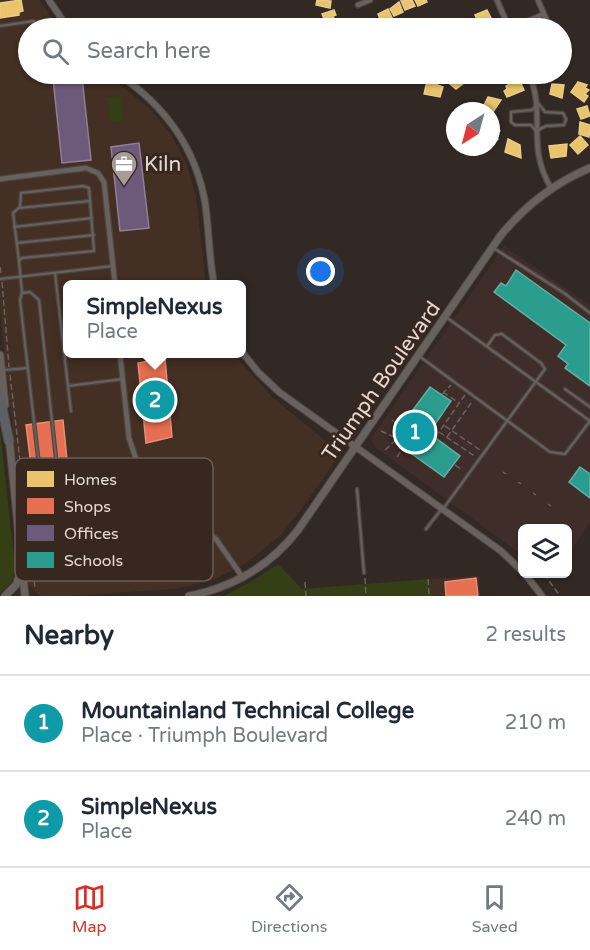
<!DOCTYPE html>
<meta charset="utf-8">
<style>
:root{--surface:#fff;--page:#f6f6f7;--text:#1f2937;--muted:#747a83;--line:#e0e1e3;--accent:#d93025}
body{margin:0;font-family:"Varela Round",sans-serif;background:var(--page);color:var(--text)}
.controls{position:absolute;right:18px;bottom:18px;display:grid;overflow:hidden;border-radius:9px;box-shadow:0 2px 4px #0004}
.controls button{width:54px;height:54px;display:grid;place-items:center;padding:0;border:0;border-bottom:2px solid var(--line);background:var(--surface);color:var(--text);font:30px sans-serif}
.compass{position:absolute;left:446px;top:102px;width:54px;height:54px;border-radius:50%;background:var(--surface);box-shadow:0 2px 4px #0004;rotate:216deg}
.you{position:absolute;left:321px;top:272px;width:21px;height:21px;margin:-15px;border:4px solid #fff;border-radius:50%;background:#1a73e8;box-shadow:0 0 0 9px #1a73e833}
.badge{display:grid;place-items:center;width:39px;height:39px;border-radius:50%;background:var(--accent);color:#fff;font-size:20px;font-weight:700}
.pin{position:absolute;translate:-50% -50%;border:3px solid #fff;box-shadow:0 2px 6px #0006}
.popup{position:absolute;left:63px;top:280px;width:183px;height:78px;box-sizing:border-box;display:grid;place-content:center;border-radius:9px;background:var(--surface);filter:drop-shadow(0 2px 4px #0005);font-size:20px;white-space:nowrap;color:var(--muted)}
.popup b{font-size:22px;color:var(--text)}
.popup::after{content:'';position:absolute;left:50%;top:100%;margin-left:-12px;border:12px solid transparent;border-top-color:var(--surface)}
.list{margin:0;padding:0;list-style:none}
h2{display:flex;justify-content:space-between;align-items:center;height:78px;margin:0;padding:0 24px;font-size:26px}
h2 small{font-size:20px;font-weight:400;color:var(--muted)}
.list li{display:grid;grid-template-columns:39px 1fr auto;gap:18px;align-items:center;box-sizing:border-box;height:96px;padding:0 24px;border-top:2px solid var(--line)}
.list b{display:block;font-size:22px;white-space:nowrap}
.list p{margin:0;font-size:20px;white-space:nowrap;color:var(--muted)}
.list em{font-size:20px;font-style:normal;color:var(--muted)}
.icon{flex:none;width:33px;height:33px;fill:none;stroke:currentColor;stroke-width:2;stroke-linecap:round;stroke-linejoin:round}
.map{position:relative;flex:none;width:590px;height:596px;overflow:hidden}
.search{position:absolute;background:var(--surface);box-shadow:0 2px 4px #0004;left:18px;right:18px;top:18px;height:66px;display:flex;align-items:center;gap:15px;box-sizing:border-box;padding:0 21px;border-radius:33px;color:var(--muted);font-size:22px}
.sheet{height:270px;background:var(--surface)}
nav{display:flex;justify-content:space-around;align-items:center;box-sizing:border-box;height:84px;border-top:2px solid var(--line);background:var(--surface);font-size:16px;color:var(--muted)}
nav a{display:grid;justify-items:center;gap:3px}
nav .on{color:var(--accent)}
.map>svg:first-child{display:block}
</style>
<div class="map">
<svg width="590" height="596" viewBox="0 0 590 596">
<rect width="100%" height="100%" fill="#322925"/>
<!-- built -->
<path fill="#432f23" d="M0,0h40l18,28h-30v46h75l24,16 25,21 18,22 16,30 10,34 10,87h-138v70h166l37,42 67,55v6l-37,53 -21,26 -35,28 -34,17 -36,8 -106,7h-29l-11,-10 -29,-275z
M479,576l1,20h-49l-2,-17z"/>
<!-- education -->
<path fill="#3f2d29" d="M504,246l86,59v217l-22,33v-27h-46v27l-147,-108 -3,-6v-4z"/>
<!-- green -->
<path fill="#343f16" d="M121,96l2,25 -13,1 -3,-25z
M0,429l15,137 -3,16 -12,11z
M130,462l16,34 -10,9 -12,-4 -5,-38z
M150,523l30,20 -11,6 -14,1z
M132,530l2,22h-7l-2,-21z
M278,564l24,25 127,-10 2,17h-207l30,-16z"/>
<!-- homes -->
<path fill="#e9c46a" stroke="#e8ca8a" stroke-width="1.5" d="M21,0l2,11 -4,1v3l-19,3v-15z
M317,0l14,1 -1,7 -14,-3z
M412,0l3,6 -10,4 -4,-9z
M415,0h11l1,2 -9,4z
M399,2l4,10 -9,4 -4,-7z
M388,9l6,13 -11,4 -5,-12z
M334,10l2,5 -3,1 4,7 -10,3 -5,-12z
M487,10l5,10 -12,7 -5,-12z
M468,19l8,9h-22l-1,-2z
M342,21l6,5 1,2h-10z
M377,21l3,7h-12l-1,-3z
M442,21l7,7h-19l-1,-1z
M404,74h15l1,2 -6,3 -2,-4 -6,2z
M456,74h9l-2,2 5,4 -12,9 -6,-5z
M519,79l5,11 -17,7 -3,-6 3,-2 -1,-3z
M427,81l16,6 -3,10 -16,-3z
M578,82l9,3 -2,3 4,2 -4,4 3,2 -4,6 -13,-10z
M552,84l12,1 -2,13 -12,-4z
M488,97l13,3 -10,15v-4h-10z
M587,106l3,10 -9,3 -4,-10z
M491,120l9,11 -5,4 3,4 -7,5z
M580,122l10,3 -1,12 -10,-3z
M580,136l8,9 -10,9 -8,-9z
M508,139l12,6 1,13 -16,-6z
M567,144l-1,12 -15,2 -2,-12z"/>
<!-- shops -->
<path fill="#e76f51" stroke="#e68f78" stroke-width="1.5" d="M165,358l7,79 -26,6 -8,-80z
M63,420l14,139 -34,3 -17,-137z
M118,469l7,79 -27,5 -7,-79z
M476,578l2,18h-32l-1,-14z"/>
<!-- offices -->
<path fill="#6d597a" stroke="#917f95" stroke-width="1.5" d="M82,77l9,83 -29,3 -9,-84z
M139,143l10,85 -29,3 -9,-84z"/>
<!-- schools -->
<path fill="#2a9d8f" stroke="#62afa3" stroke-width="1.5" d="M516,270l74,53v63l-25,-18 3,-4 -10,-8 8,-11 -72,-53 7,-9 5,3z
M430,387l21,14 -22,32 31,23 -16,21 -39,-28 1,-2 -7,-8 2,-13z
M580,467l10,7v24l-21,-16z"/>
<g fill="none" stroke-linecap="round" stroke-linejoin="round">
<!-- service casing -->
<g stroke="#4e4642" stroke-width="4.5">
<path id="service" d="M0,26l34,-5 2,7
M89,81l12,-7
M538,103l7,9 18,1 3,6 -2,6 -18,1 -10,5 -5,-6h-16l-4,-3v-10l21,-2z
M19,208l71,-7
M14,227l78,-9
M17,243l77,-8
M495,249l69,44 26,20
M19,261l-6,-48 7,-6 1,-14 62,-7 6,2 5,63 -72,7 -3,3 3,32 -2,7 30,261
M55,273l13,113
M0,279l113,-13
M22,293l8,-1 9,8 26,242 -4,7 -13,1
M419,356l131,96 15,2 25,-33 -144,-104
M4,370l24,-2
M565,389l25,18
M71,411l-3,-25 55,-7
M357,489l7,84
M443,509l102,-140 -4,-6 -39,-29 -7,1 -7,10
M426,529l14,-18"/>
</g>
<!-- minor casing -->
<g stroke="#4e4642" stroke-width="7">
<path id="minor" d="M497,0l12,28
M538,0l12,28
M358,5l12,-5
M512,28l32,-14
M529,74c18,42 -4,70 22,114
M0,179l86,-11 12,5 6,9 11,102
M120,354l9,84 12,36 23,29 52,36 27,39"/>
</g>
<!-- tertiary casing -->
<g stroke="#4e4642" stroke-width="8">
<path id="tertiary" d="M49,0l19,28
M118,74c46,31 77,72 87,128 4,28 4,55 9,82
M242,352l16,20 21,20 222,159 21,20
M525,574l17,22"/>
</g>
<!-- secondary casing -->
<g stroke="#4e4642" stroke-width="9">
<path id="secondary" d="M0,355l5,50
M9,437l16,159
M5,596l11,-11 5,-14
M189,596c45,-9 81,-30 109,-66l203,-295c25,-30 53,-52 89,-67"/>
</g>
<!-- motorway casing -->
<g stroke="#4e4642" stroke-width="11">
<path id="motorway" d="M0,398l9,43"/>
</g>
<!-- path -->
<path stroke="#69625f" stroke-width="1.5" stroke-dasharray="6 3" stroke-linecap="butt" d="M0,267l1,7
M2,282l7,85
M10,375l25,213
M443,392l16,11
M442,394l9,-9
M465,395l-26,37 37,25
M392,420l10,8
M445,426l35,24
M381,431l13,6
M447,437l24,-34
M385,450l14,-13
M397,457l7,-11
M455,465l6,4
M503,472l3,2
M518,482l3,2
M533,493l3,2
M548,504l3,2
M544,574l16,22
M365,578l1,18
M428,579l1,17
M305,582l1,14"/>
<!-- service -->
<use href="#service" stroke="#69615e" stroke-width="2"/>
<!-- minor -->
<use href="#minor" stroke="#69615e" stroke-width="4.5"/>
<!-- tertiary -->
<use href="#tertiary" stroke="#69615e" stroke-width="6"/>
<!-- secondary -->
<use href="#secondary" stroke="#69615e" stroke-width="7"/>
<!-- motorway -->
<use href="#motorway" stroke="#5e6164" stroke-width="9"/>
</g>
<!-- icons -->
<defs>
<g id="office-pin" transform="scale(1.35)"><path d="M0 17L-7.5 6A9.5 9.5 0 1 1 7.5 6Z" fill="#a69b96" stroke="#38271f"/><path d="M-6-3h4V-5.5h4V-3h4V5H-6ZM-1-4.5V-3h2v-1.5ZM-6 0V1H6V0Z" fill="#fff"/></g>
</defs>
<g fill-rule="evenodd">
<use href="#office-pin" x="124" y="164"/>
</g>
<g text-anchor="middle" stroke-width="6" stroke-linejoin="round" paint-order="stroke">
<!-- poi labels -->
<g font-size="21" fill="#e4d9d3" stroke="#38271f" text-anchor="start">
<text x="144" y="171">Kiln</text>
</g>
<!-- street labels -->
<g font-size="21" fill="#e4d9d3" stroke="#38271f">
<text transform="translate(381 381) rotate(-55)" y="7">Triumph Boulevard</text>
</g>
</g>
<!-- legend -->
<rect x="15" y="458" width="198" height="123" rx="9" fill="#38271f" stroke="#6c5c55" stroke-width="1.5"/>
<rect x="27" y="471" width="27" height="16" fill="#e9c46a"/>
<rect x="27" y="498" width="27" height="16" fill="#e76f51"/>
<rect x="27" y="525" width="27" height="16" fill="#6d597a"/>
<rect x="27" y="552" width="27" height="16" fill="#2a9d8f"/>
<g font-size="16" fill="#e4d9d3">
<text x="64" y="485">Homes</text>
<text x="64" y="512">Shops</text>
<text x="64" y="539">Offices</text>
<text x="64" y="566">Schools</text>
</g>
</svg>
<div class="controls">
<button><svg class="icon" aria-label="layers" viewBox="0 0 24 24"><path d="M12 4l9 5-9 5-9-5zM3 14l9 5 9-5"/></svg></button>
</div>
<svg class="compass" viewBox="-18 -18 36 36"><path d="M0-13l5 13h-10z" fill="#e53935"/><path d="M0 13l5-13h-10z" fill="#747a83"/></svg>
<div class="you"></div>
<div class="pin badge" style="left:415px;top:432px;background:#0f9aa8">1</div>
<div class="pin badge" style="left:155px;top:400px;background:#0f9aa8">2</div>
<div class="popup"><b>SimpleNexus</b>Place</div>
<div class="search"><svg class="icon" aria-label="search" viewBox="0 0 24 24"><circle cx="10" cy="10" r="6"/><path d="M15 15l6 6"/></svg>Search here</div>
</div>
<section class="sheet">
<h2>Nearby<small>2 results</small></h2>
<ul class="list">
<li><span class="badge" style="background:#0f9aa8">1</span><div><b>Mountainland Technical College</b><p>Place · Triumph Boulevard</p></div><em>210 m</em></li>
<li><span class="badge" style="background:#0f9aa8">2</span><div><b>SimpleNexus</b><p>Place</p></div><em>240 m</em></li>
</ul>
</section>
<nav>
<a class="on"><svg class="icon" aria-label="map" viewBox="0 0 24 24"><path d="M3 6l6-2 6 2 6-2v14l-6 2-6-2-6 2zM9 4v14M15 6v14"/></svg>Map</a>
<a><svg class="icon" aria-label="directions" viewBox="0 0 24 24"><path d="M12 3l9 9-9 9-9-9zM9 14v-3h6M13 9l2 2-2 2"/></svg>Directions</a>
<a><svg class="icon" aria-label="saved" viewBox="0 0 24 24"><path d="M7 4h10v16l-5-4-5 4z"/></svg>Saved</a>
</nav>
